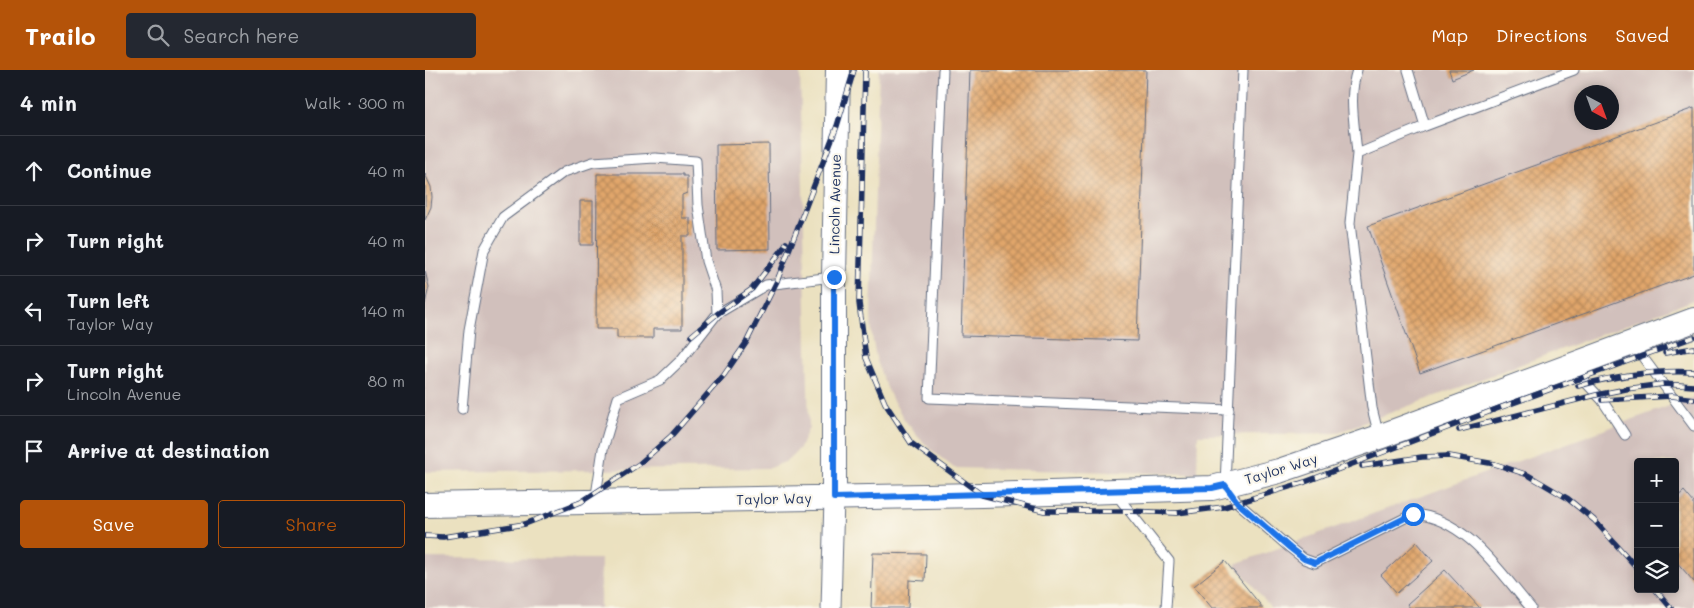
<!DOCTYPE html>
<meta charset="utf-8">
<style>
:root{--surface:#171b24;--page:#242831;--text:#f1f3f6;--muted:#9ea1a6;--line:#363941;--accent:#b45309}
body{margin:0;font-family:Mali,sans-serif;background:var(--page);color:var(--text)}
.controls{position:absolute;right:15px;bottom:15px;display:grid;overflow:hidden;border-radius:5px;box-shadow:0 2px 8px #0003}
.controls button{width:45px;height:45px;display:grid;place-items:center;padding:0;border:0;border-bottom:1px solid var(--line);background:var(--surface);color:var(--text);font:25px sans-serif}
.compass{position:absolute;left:1149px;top:15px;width:45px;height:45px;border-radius:50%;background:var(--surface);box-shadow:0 2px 8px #0003;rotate:139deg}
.stop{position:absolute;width:15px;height:15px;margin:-11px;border:4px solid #1a73e8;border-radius:50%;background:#fff}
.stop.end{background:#1a73e8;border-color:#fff;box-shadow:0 1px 5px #0008}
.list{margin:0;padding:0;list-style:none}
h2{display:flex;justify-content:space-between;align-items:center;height:65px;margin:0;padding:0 20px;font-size:21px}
h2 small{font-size:16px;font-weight:400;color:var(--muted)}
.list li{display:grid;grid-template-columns:32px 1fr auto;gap:15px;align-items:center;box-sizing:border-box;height:70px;padding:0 20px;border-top:1px solid var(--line)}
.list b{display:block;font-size:19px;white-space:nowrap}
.list p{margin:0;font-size:16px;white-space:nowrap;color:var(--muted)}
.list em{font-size:16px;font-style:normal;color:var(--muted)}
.actions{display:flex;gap:10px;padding:15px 20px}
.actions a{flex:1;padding:11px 0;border:1px solid var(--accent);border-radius:5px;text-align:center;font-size:18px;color:var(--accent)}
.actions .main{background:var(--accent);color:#fff}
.icon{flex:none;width:28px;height:28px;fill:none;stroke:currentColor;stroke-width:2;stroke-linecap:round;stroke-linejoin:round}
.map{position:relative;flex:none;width:1269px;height:538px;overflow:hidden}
header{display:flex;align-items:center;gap:30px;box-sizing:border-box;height:70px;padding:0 25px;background:var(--accent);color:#fff}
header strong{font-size:24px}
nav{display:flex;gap:28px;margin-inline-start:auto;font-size:18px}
.search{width:350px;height:45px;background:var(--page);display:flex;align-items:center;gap:12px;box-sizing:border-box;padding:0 18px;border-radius:5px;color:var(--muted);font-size:19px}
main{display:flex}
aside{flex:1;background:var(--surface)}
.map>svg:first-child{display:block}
</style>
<header>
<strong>Trailo</strong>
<div class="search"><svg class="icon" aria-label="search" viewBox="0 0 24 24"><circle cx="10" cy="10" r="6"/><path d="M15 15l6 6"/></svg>Search here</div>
<nav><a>Map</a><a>Directions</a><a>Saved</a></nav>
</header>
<main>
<aside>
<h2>4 min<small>Walk · 300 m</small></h2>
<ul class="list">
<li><svg class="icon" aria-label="ahead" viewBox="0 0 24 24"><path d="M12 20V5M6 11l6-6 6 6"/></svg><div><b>Continue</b></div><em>40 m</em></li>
<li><svg class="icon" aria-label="right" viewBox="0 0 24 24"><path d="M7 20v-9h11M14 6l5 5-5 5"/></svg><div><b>Turn right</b></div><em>40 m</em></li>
<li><svg class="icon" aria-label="left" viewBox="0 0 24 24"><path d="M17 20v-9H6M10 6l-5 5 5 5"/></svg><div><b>Turn left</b><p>Taylor Way</p></div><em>140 m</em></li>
<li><svg class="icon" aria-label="right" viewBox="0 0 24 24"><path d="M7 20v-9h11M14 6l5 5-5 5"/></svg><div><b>Turn right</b><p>Lincoln Avenue</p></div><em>80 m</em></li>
<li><svg class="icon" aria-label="arrive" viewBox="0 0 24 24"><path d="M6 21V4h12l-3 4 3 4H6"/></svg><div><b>Arrive at destination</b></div></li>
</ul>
<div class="actions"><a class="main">Save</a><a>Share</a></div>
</aside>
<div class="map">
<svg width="1269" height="538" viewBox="0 0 1269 538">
<defs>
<pattern id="building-cross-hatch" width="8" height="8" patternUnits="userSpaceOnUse" patternTransform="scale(1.25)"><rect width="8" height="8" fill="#e1a66a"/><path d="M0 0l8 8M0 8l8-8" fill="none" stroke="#b6885a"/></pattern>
</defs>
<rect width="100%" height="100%" fill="#fbf7ec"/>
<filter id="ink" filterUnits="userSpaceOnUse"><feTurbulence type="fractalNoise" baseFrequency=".02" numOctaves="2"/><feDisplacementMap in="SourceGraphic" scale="10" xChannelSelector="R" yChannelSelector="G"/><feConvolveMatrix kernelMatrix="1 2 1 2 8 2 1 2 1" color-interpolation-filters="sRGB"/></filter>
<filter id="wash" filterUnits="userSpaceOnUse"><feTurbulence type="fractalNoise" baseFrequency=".0096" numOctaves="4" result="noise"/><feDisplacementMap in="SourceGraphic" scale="20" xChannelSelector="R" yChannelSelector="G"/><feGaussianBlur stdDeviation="1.12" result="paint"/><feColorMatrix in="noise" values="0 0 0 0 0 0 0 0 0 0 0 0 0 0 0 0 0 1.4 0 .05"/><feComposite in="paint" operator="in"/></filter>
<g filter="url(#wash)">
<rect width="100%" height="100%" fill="#ebe1c0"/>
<!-- industrial -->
<path fill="#d1c0bc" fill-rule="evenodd" d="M0,0h375l9,357 -9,21 -13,13 -17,7 -345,4z
M454,0h815v230l-358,133 -138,2 -1,39 -243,-6 -19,-15 -17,-16 -14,-18 -12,-20 -9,-20 -7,-21 -4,-22 -1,-22zM1156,22h30v30h-30z
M1269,327v211h-423l-36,-44zM1213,392h37v127h-37z
M0,488l176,1 -1,49h-175z"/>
<g id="blocks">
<!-- building -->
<path fill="url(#building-cross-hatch)" d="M545,0h176l-9,271 -176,-5z
M1024,0h25l-22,9z
M1269,38v166l-274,99 -52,-147z
M344,74l1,105 -53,1 -1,-105z
M0,104l6,13 1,10 -1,10 -6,13z
M172,104h86v2h4v17l-5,2v23h8v18h-8v93h-29v9h-36v-9h-21z
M155,131h13v44h-13z
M0,201l4,16 -4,17z
M1259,421l10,12v79l-19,-22v-61z
M992,472l16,19 -36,32 -16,-18z
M448,483l53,1 -1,27 -16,-1 -1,28h-37z
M800,491l38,47h-51l-18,-22z
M1020,500l35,38h-70l-3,-4z"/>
</g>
</g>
<g filter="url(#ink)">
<use href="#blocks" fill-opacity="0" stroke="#646d80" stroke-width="1"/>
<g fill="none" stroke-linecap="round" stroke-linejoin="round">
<!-- service casing -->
<g stroke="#646d80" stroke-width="11">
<path id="service" d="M518,0l-14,328 300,12
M818,0l-18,415 13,18 52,45 14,11 11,4 98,-49c53,4 86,57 118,94
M932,0c-9,27 -2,56 0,84
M983,0l17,56
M1208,274l61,82
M1151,296l11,18 15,16 23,35
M37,339l7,-79 15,-80 19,-33 61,-45 29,-10 62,-4 41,3 2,44 8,56 10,30 1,23
M954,366l-7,-28 -22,-185 7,-69 68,-28 149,-56
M690,423l54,68 -3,47
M170,432l8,-53 15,-51 42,-18 21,-20 36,-46 49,-29 67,-8"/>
</g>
<!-- minor casing -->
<g stroke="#646d80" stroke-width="21">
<path id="minor" d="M406,538l3,-110"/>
</g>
<!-- tertiary casing -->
<g stroke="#646d80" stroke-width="26">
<path id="tertiary" d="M409,428v-221l4,-207
M0,435l557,-10 230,-7 67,-17 100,-34 315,-117"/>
</g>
<!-- service -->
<use href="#service" stroke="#fff" stroke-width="9"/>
<!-- minor -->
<use href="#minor" stroke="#fff" stroke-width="19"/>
<!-- tertiary -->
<use href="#tertiary" stroke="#fff" stroke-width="24"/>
<!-- rail casing -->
<g stroke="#1b2f5e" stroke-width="5.5">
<path id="rail" d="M440,0l-6,233 7,55 19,45 26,40 71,52 62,16h84l49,2 47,-6 81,-25 194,-74 195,-71
M266,266l26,-22 35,-25 30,-39 4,-7
M1240,283l29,-5
M1153,316c40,-11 75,-16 116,-14
M1177,330l70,-4 22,3
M1034,360l137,-35 30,-6 37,-5 31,2
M937,396l60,-9 27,-1 46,8 33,11 39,23 27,22 44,49
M0,466l18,1 82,-13 56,-22 58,-38 32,-28 53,-61 22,-32 31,-62 60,-155 17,-56
M1230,519l16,19"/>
</g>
<!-- rail -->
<use href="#rail" stroke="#fbf7ec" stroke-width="4" stroke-dasharray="11" stroke-linecap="butt"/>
</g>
</g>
<g fill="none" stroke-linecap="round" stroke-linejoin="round" filter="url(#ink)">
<!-- route -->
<path stroke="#1a73e8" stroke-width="6" d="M409,207v221l378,-10 13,-3 13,18 52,45 14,11 11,4 98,-49"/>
</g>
<g text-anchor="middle" stroke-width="4.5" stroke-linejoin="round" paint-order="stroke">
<!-- street labels -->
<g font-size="14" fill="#1b2f5e" stroke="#fbf7ec">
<text transform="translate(410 134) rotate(-89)" y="5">Lincoln Avenue</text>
<text transform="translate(856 399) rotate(-17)" y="5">Taylor Way</text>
<text transform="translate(349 429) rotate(-1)" y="5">Taylor Way</text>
</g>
</g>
</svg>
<div class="controls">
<button>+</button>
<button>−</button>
<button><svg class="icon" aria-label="layers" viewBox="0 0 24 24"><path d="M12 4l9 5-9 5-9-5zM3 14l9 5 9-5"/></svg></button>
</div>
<svg class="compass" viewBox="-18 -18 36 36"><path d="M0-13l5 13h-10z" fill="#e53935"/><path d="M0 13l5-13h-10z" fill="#9ea1a6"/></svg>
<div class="stop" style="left:988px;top:444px"></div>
<div class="stop end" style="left:409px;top:207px"></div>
</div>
</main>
